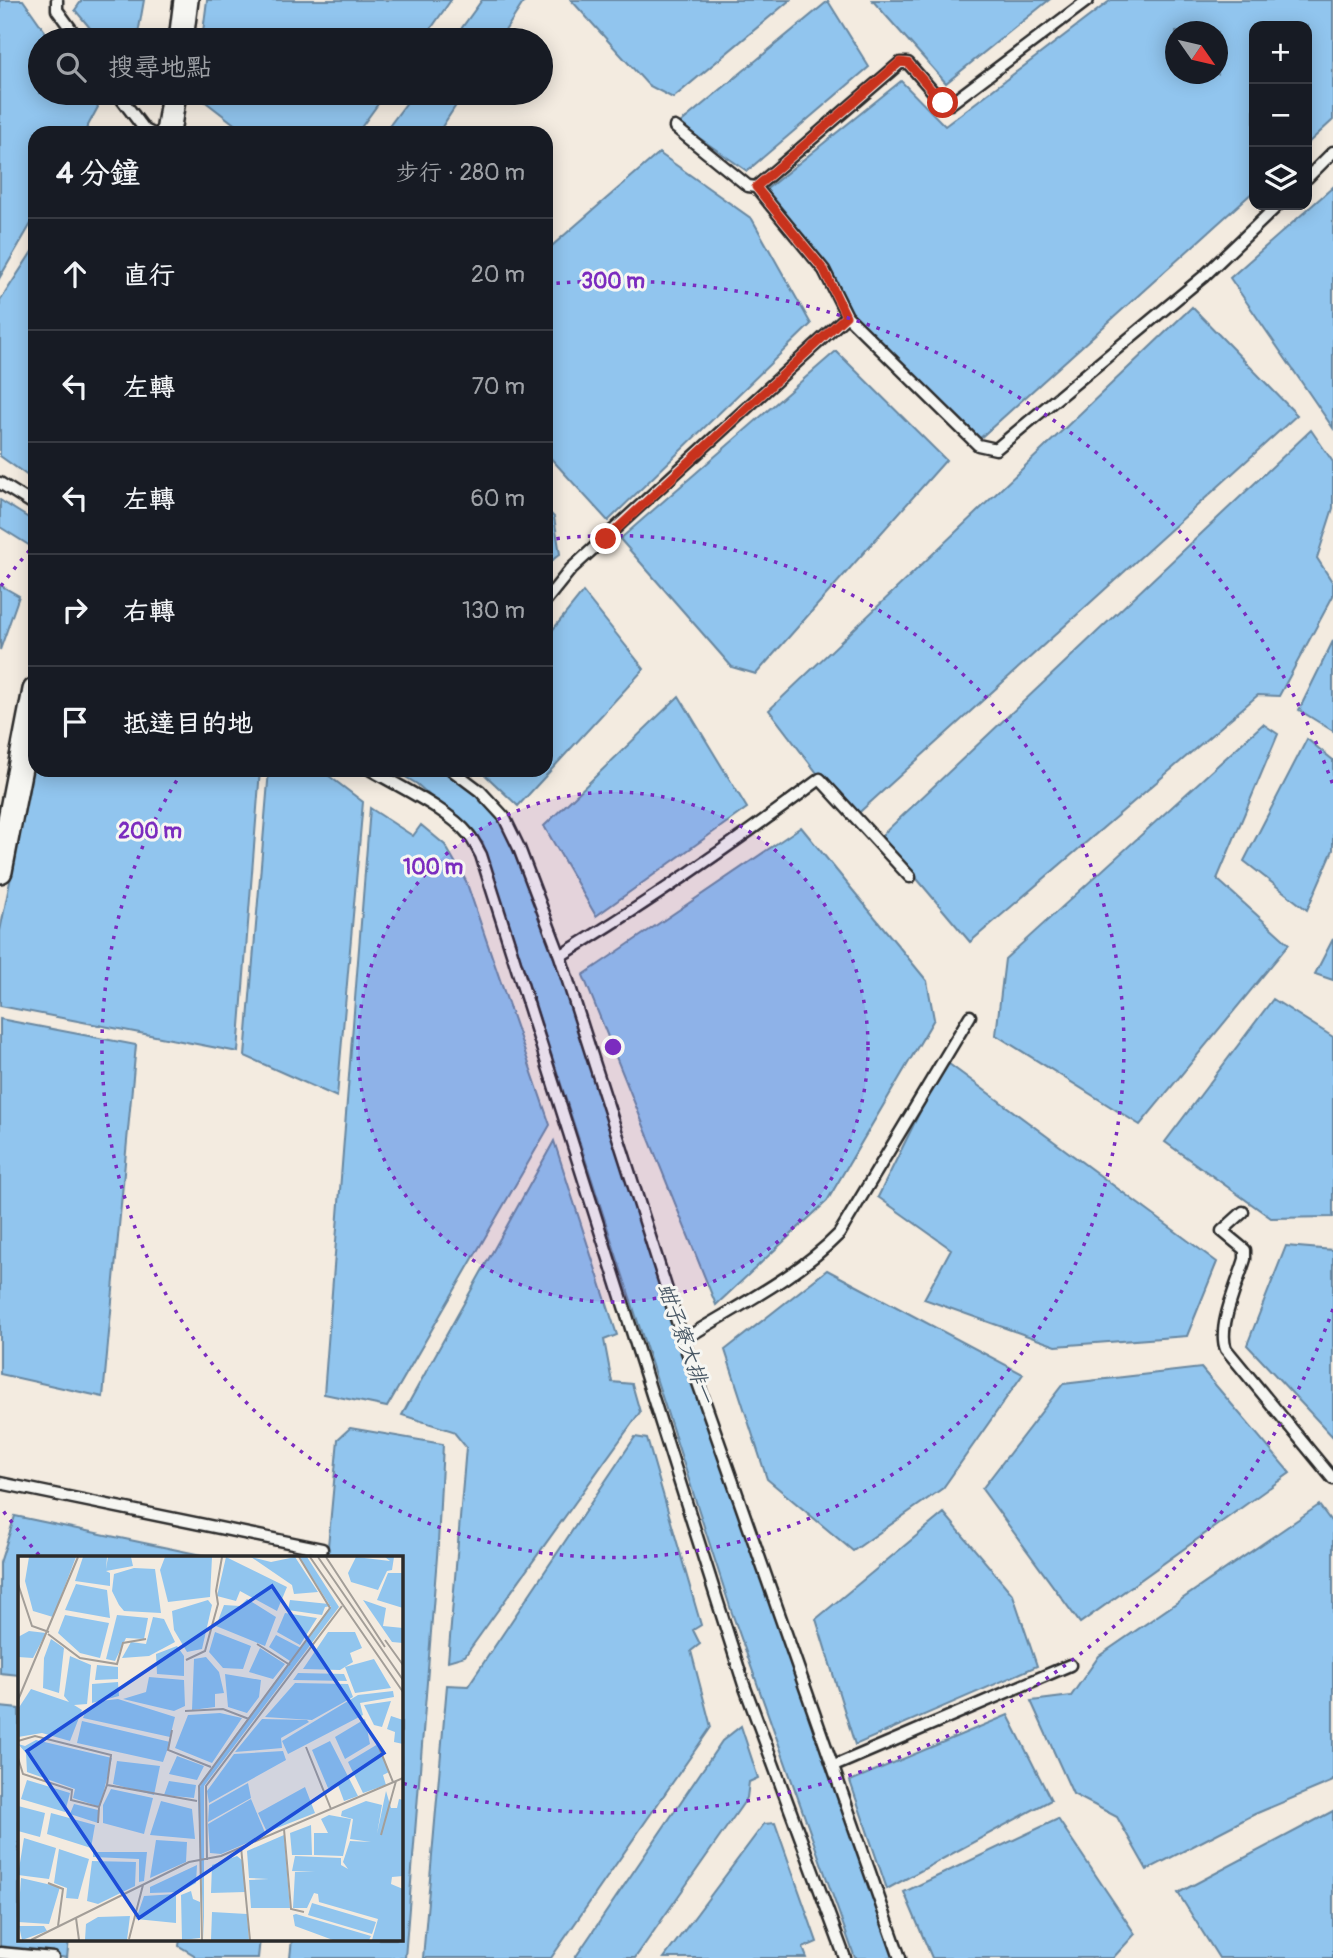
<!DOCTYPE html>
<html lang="zh-TW">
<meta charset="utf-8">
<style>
:root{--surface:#171b24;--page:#20242c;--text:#f1f3f6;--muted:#9ea1a6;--line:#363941}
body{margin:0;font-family:Pangolin,"LXGW WenKai TC",sans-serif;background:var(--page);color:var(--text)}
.controls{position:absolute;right:21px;top:21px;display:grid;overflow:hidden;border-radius:14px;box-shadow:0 4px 18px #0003}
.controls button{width:63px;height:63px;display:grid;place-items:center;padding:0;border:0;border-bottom:2px solid var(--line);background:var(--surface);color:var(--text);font:35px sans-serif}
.compass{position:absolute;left:1165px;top:21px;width:63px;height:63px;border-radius:50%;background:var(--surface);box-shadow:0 4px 18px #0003;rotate:124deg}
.stop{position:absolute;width:21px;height:21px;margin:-16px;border:5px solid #c8321e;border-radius:50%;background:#fff}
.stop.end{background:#c8321e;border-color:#fff;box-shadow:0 2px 7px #0008}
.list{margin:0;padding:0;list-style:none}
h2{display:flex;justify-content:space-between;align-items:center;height:91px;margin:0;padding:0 28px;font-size:30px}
h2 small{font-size:23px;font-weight:400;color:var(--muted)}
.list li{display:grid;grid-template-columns:46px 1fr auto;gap:21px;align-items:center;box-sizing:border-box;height:112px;padding:0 28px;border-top:2px solid var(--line)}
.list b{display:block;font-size:26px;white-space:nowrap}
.list em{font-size:23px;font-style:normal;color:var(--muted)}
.icon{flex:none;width:38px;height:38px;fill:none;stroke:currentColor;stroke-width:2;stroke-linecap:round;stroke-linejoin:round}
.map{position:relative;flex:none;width:1333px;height:1958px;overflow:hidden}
.search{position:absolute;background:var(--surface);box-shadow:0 4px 18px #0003;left:28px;top:28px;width:525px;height:77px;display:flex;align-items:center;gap:18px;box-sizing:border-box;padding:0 24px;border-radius:38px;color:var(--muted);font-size:26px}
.panel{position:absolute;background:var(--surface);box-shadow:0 4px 18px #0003;left:28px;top:126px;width:525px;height:651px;border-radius:21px}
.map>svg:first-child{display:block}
</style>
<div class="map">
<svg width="1333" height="1958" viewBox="0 0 1333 1958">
<rect width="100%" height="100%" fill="#f3ebe0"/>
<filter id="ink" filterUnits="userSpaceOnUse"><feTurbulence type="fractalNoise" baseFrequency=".0143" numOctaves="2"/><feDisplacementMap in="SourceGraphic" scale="14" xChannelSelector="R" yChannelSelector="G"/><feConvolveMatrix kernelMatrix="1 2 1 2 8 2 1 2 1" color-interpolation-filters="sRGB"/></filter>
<g filter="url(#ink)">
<!-- water -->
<path fill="#91c5ee" stroke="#6887a0" stroke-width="2" fill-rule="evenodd" d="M0,0h23l28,40h-11v53h48l10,14 -14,26h-49v84l-35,60z
M82,0h62l-7,40h-37l-25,-30z
M207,0h244l-28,40h-221z
M482,0h43l-26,40h-46z
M571,0h219l-117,98 -25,-13z
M872,0h177l-103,83z
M1111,0h222v120l-26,24v-118h-53v165l-276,249 -124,-125 -96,-119 143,-115 44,45zM1176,32h42v42h-42z
M828,1l41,66 -122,104 -68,-47z
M194,93h192l-29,40h-111z
M414,93h50l-26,40h-54z
M659,153l93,66 59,105 -203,197 -62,-68v-202z
M1333,187v241l-103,-150z
M35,247v234l-35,-25v-155z
M1192,307l105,108 -445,404 -83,-109z
M836,351l110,109 -190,214 -24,-7 -112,-128z
M1311,430l22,32v46l-16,50 16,25v13l-54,100 -21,-1 -288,247 -89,-106z
M0,500l35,22v27l-35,-22z
M546,509l8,8 6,37 -14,11z
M0,585l19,11 -19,54z
M583,592l61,77 -126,137 -38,-36h66v-132z
M1333,641v90l-34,-21z
M679,696l68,112 -151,108 -52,-90z
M1263,724l15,10 -61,145 72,65 -149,181 -144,-90 9,-76z
M1307,739l26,21v90l-26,60 -63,-49z
M35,757v13h225l-22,282 -238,-46v-75z
M269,770h62l-2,6 34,26 -26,295 -92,-41z
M394,770h54l38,30 29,44 382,1114h-42l-123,-345 -249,-770 -66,-59z
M370,808l43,28 8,-11 24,20 21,36 84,244 -163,282 -63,-13z
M801,827l126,154 7,38 -107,182 -111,104 -133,-330z
M1333,939v41l-18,-6z
M1273,999l60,38v180l-62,1 -106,-76z
M0,1019l136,26 -33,352 -103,-23z
M945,1061l272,201 -30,74 -131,10 -132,-47 27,-50 -73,-52z
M554,1141l63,194 -13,5 8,42 20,2 8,28 -175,244 -17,5 18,-214 -13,-16 -51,-16z
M1286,1246l47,4v187l-86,-92z
M827,1270l196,104 -80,114 -90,63 -86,-72 -42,-129z
M1201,1368l89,105 -210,150 -98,-134 81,-105z
M350,1428l93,16 -5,100 -33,414h-115l2,-19h109v-382h-74l11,-118z
M635,1437l12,2 54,186 -8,5 7,14 -9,7 20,76 -160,231h-128l24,-273 21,1z
M1319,1505l14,19v257l-78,33 -108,56 -30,-53 -44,-23 -42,-93 40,-5 28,-40z
M944,1513l69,82 24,71 -182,79 -39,-126z
M15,1516l196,41h-192v118l-19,-2v-110z
M0,1707l19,2v230h50l-2,19 -67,-11z
M1008,1715l43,85 -164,89 -37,-108z
M741,1726l17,52 -9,4 -2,16 -112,160h-60l147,-217z
M1333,1811v147h-114l-41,-65z
M1058,1819l77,115 -22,24h-181l-28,-66z
M775,1823l42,119 -14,6 4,10h-143l100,-134z
M180,1939h80l-2,19h-63l-1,-3 -15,-9z"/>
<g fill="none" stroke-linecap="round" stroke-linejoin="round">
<!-- service casing -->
<g stroke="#2b2b2b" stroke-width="15">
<path id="service" d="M57,0v10l22,30
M117,93l28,37 6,3
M675,127l73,59 8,1 144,-124h8l35,40 7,1 138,-104
M1307,178l26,-26
M847,316l131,129 18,4 207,-172 75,-72
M0,483l35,22
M546,600l25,-31 276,-253 -23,-46 -68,-83
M371,770c29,17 78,40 98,65 5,6 8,13 12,20l263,830 101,273
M452,770l28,21 24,26 15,31 41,108 123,384 217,618
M560,956c91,-55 176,-114 260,-177l90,98
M1243,1212l-21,19 23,19v9c-7,24 -28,68 -19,90l107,130
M683,1340c52,-33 113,-62 156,-106l131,-218
M0,1483l322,66
M834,1766l236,-101
M0,1953l53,5"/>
</g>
<!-- tertiary casing -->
<g stroke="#2b2b2b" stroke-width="28">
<path id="tertiary" d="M181,40l5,-40
M168,133l6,-40
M0,871l35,-181"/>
</g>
<!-- service -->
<use href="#service" stroke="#f6f6f2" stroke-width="10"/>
<!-- tertiary -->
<use href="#tertiary" stroke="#f6f6f2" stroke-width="23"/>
</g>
</g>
<g fill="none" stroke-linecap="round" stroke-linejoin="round" filter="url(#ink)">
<!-- route -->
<path stroke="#c8321e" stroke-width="9" d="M606,539l240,-223 -22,-46 -68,-83 144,-125 8,1 35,40"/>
</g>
<!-- distance rings -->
<circle cx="613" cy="1047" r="255" fill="#7b2cbf" fill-opacity=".12"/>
<g fill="none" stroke="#7b2cbf" stroke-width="3.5" stroke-dasharray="3.5 7">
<circle cx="613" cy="1047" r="255"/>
<path d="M546 540A511 511 0 1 1 182 772"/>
<path d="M1333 1309A766 766 0 0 1 402 1783M39 1555A766 766 0 0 1 1 1508M1 586A766 766 0 0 1 35 544M546 284A766 766 0 0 1 1333 785"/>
</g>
<g text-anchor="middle" stroke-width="6" stroke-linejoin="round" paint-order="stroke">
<!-- water labels -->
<g font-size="21" font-style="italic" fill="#4a5966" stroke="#f6f6f2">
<text transform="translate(686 1343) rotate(70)" y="7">蚶子寮大排一</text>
</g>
</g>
<!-- overview -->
<g transform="translate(18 1556)">
<rect width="385" height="385" fill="#f3ebe0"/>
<path d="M11,1h47l-23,60 -20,-6 -8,-30zM65,1h24l-1,12 2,-12h23l2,9 -27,5 4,2v13l-35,-5zM147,1h47l-2,40 -42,5 -8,-32zM208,1l61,30 -10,24 -37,-20 -4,10 -19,-5zM233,1l20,5 24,-5 23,35 -24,2 -2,-9zM281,1h8l32,50 -135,179v154l-6,-142 3,-16 130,-176 -6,1 -3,8 -34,-5 2,-10 39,4zM338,1l34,4 -5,-4h9l-2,13 -5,1 -9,19 -27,-8 -3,-9zM116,12l21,1 6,44 -37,-2 -5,-6 -7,-14 2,-17zM370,17h15v35l-26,-8zM58,28l31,6 3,28 -45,-8zM229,43l29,18 -11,29 -49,-20 8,-21 16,1zM190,44l4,5 -10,44 -15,3 -13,-22 -2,-19zM345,44l23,8 -3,18 20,2v15l-11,-1zM267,57l32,5 -17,27 -23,-13zM47,59l44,8 -9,35 -20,-5 -22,-20zM99,59l31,3 -4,21 -18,-1 -11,23 -9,-2zM135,61l11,2 11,23 -26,14 -27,2 9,-16 15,2zM11,75l17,2 -13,25 -15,-1v-20zM197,76l36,14 -8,23 -20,-1 -14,-16zM310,76h27l7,16 -12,5 3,9 -13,8 -37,-1zM258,79l25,13 -11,13 -21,-14zM33,83l13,9 -5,45 -16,-5 1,-30zM159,90l7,10v20l-27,-2 -1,-20zM242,92l25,16 -12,15 -24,-7zM52,100l21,9 -4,39 -13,1 8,5 -12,31 -28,-8 -24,4v-28l13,-20 38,13 -5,-6zM188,101l13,15 5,21 -9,1v13l-23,3 2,-51zM356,103l17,29 -36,5 -10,-26zM79,109l21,2v12l-23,1zM280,117l46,1 3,7 -54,-1zM207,118l36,6 -2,17 -12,16 -19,-6zM131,121l35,3 1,26 -11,5 -51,-12 23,-7zM100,126l1,14 -27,7v-19zM277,127l53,1 5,13 -41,23 -47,-3zM375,135l1,6 -34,6 3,12 -75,39 -6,-13 13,-8 63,-38zM100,143l57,18 -5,20 -87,-19 3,-8 14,-9zM373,145l-9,26 -8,-2 -10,-20zM202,157l22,5 -30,45 -37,-15 13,-33zM373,160l12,4v24l-9,-2 1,-10 -8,-3zM244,163l45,1 2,2 -28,16 1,10 -47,4zM347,163l5,25 -25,15 -10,-22zM64,165l88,21 -7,20 -86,-19zM18,184l76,18 -12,49 -27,-9 2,-9 -48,-17 -1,-19 -8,-9 7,2zM312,185l28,55 -14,5 -6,-16 -10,3 -16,-38zM360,188l11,28 -6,3 3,10 -23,8 -15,-31zM265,195l3,9 -77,43 -2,-12 27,-37zM159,200l27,10 -7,14 -28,-6zM99,205l43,5 -6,29 -41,-11zM9,224l43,13 -5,19 -44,-13zM151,225l27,4 -2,13 -30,-3zM230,227l3,15 -43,24 1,-17zM287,231l10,26 -48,19 -9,-19zM93,233l42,9 -9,36 -41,-11v-18zM368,235l5,17h6l2,-9 4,1v76l-11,1 -1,7 12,5v51h-31l6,-21 -59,-17 -1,-8 -4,-1 -7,15h-14l2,-36h20l-23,-1 3,-15 46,2v7l7,4 -5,-7 7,-21 21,1 -21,-3 3,-20 -12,-3 1,-5 24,-10 16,4 -5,29zM233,243l15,36 -45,19 -11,-1 -2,-29zM143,245l31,8 3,30 -45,-4zM56,248l24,6v13l-28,-9zM0,250l27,7 -5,24 -22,-6zM33,257l44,12 -4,23 -44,-14zM311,259l22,4 -8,37 -29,-1v-22h14l-7,-14zM293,269l1,30h-20l-2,-22zM266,279l6,73h-39l-2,-28 20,-1 -20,-1 -2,-27zM6,282l32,10 -7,31 -31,-4zM138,284l31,2 -1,20 -36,16zM41,293l30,10 -11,40 -12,-1 1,-10 -13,-5zM75,296h54l-3,29 -5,1v-23l-46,-2zM219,300l6,5 2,31 -34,1 1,-28zM74,305l44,1 -1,24 -37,18 -11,-3zM179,309l-1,18 -16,9 -30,1v-6zM3,322l39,9 -11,37 -31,-2zM173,335l2,8 7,3v36l-18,2 -1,-45zM158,338v29l-40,-4 8,-23zM294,347l64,19 -4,12 -64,-19zM194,356l35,2 2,26h-38zM275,359l3,-1 75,22 -2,4h-36l-38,-14zM112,360l-3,24h-42l1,-16 12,-7zM1,370h25l3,5 -25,9z" fill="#91c5ee"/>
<path fill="none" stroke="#a39e98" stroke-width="2" d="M292,1l93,135M300,1l85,123M308,1l59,90M0,28l14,42 17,6M30,78l32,24 37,6 6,-21 23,-4M367,84l18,25M239,88l33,21M168,104l19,-9 13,-47 -2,-13 6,-34M0,144l60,-143M167,155l38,-2 26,10M154,174l-4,20 43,17M358,184l17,42M0,185l17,-5 76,19 -4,30M288,191l25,62M0,202l5,16 49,16 -1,10 28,7 -1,16M81,251l8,-22 90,16M266,273l7,80 13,3M363,279l15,-54M223,291l9,93M189,304l-1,-74 136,-180M30,327l15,6 -5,37M58,362l3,22M111,383l14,-54M13,384l158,-78 32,-6 182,-78M184,384l-3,-154 131,-178 -31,-51"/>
<path fill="#1d4ed8" fill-opacity="0.15" stroke="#1d4ed8" stroke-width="3.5" d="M254,30l112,167 -245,165 -112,-167z"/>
<rect width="385" height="385" fill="none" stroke="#2b2b2b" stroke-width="3.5"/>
</g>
<circle cx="613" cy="1047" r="10" fill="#7b2cbf" stroke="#f6f6f2" stroke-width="3.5"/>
<g font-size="21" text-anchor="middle" font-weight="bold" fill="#7b2cbf" stroke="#f6f6f2" stroke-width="6" stroke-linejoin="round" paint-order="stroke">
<text x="613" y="288">300 m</text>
<text x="150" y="838">200 m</text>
<text x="433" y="874">100 m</text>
</g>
</svg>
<div class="controls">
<button>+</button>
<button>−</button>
<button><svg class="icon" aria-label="layers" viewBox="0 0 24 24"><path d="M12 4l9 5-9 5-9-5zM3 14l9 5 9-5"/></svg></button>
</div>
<svg class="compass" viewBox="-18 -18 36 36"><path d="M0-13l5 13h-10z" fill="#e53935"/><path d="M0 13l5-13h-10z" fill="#9ea1a6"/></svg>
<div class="stop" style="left:943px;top:103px"></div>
<div class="stop end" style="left:606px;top:539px"></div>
<div class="search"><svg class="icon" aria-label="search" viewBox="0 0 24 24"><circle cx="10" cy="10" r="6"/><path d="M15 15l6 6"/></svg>搜尋地點</div>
<section class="panel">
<h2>4 分鐘<small>步行 · 280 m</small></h2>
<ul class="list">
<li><svg class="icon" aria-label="ahead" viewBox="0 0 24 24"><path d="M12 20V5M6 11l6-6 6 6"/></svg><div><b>直行</b></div><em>20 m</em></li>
<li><svg class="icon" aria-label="left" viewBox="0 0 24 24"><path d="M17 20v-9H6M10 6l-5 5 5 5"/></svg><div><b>左轉</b></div><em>70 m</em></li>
<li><svg class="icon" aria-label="left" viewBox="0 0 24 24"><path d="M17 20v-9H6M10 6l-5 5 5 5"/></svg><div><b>左轉</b></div><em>60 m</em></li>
<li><svg class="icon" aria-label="right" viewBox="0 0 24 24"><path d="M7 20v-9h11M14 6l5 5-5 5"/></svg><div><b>右轉</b></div><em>130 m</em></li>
<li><svg class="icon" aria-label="arrive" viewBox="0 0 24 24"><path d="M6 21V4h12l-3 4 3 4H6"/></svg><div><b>抵達目的地</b></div></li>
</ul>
</section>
</div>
